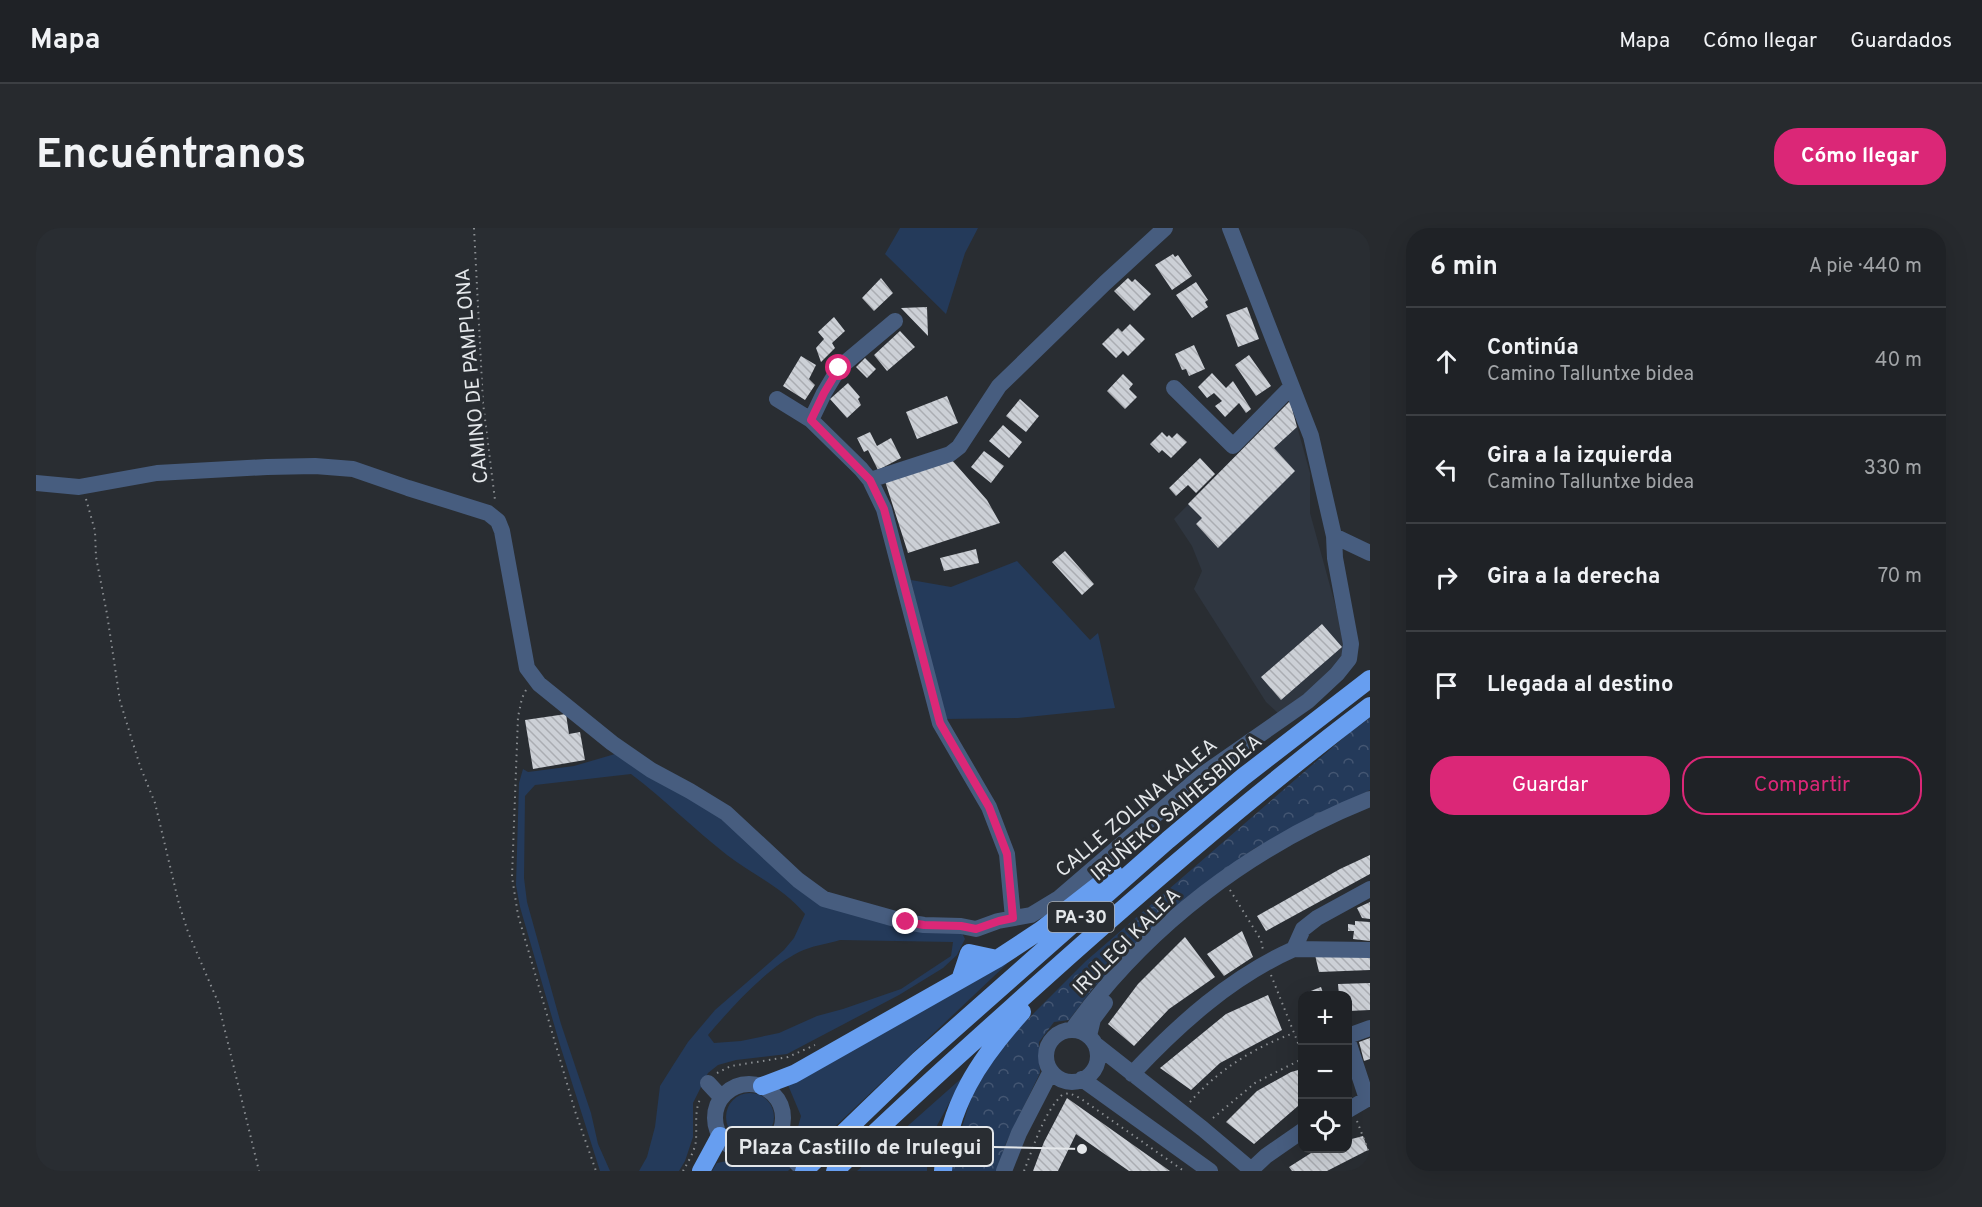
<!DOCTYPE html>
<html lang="es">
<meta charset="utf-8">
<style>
:root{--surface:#1f2226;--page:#272a2e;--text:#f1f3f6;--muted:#a1a4a7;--line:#3c3f43;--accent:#db2777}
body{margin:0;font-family:Overpass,sans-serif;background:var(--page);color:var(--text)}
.controls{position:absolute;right:18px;bottom:18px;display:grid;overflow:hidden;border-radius:12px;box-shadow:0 6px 24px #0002}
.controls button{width:54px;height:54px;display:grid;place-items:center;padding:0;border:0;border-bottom:2px solid var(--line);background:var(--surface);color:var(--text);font:30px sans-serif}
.stop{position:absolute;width:18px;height:18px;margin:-14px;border:4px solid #db2777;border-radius:50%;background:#fff}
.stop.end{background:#db2777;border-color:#fff;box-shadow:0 2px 6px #0008}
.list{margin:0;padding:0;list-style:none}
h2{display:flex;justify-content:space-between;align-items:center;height:78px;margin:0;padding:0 24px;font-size:26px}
h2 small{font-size:20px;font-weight:400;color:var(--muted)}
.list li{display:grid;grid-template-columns:39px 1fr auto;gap:18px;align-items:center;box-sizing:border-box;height:108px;padding:0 24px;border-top:2px solid var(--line)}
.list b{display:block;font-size:22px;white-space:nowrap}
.list p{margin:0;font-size:20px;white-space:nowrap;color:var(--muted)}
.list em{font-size:20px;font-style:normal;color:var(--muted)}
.actions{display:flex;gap:12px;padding:18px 24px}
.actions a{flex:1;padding:14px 0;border:2px solid var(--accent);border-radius:24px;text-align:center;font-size:21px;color:var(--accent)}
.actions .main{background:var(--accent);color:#fff}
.icon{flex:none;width:33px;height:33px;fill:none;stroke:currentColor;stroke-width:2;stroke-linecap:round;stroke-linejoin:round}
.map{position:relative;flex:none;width:1334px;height:943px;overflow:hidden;border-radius:24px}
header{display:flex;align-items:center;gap:36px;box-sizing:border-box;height:84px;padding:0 30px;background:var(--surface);border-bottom:2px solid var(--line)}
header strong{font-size:28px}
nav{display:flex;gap:33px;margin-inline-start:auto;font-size:21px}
.intro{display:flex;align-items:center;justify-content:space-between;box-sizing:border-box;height:144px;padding:0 36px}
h1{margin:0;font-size:42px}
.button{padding:15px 27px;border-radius:24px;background:var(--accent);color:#fff;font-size:21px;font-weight:700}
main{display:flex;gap:36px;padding:0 36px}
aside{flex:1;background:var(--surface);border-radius:24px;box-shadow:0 6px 24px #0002}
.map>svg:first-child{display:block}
</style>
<header>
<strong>Mapa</strong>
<nav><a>Mapa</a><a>Cómo llegar</a><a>Guardados</a></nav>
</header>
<div class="intro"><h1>Encuéntranos</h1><a class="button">Cómo llegar</a></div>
<main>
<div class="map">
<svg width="1334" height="943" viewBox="0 0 1334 943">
<defs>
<pattern id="park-crowns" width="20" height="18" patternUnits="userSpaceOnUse" patternTransform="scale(1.5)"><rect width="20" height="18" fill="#243a5a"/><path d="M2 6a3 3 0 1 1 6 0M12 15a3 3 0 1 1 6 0" fill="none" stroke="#445672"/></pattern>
<pattern id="building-back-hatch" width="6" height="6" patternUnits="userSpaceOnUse" patternTransform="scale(1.5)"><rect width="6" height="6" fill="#ccd0d6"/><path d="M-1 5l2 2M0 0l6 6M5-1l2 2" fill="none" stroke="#aaadb2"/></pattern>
</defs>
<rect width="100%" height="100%" fill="#292d32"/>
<!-- built -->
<path fill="#2f3640" d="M1254,173l20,72v40l36,131 -1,11 -19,24 -48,34 -12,-11 -72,-113 8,-18 -10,-25 -18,-27z"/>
<!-- green -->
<path fill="#243a5a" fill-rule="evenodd" d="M864,0h78l-13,25 -19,61 -61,-60z
M981,333l73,79 8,-7 17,75 -97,10 -74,1 -33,-139 40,7z
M579,526l111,67 88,77 148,35 3,6 -8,16 -14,13 -44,27 -112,59 -51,6 -18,5 -10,8 -15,30v34l-8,24 -6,10h-40l8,-14 8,-30 5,-41 12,-19 16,-25 27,-32 69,-60 10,-12 11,-24c-21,-26 -52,-39 -78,-59 -33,-26 -63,-56 -96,-81l-96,11 -10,11 -1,82 3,24 34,122 30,89 7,31 12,27h-10l-40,-126 -40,-138 -4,-22 3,-102 4,-14 5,3 46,-6zM804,712l113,2 -2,14 -50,33 -58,20 -26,7 -38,17 -38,8 -27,2 -6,-8c23,-27 59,-67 91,-83 12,-6 28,-8 41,-12z
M975,732l-223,211h-76l5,-8 10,-2 20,5 21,-4 27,-24 6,-22 -13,-31z
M928,848l-36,66 -1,29h-70z
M690 889a24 24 0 1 1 48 0a24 24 0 1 1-48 0Z"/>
<!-- park -->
<path fill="url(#park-crowns)" d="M1334,490v72l-115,58 -71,51 -90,88 -25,33 -15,2 -15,20 1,31 -34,70 -9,28h-46l4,-21 17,-55 33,-53 81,-81 263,-228z"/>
<!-- building -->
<path fill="url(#building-back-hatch)" d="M1137,26l2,3 3,-2 14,21 -20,14 -17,-25z
M845,50l12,15 -19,18 -12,-13z
M1092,50l4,4 3,-3 16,15 -17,17 -20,-20z
M1160,54l12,18 -3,2 3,5 -16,11 -16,-23z
M891,79l1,29 -27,-28z
M1211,79l12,32 -21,8 -12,-32z
M798,89l11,14 -13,12 3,5 -14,14 -5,-14 8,-9 -6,-7z
M1094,96l15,15 -17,17 -5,-5 -7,7 -14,-14 16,-16 4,4z
M864,103l15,16 -28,24 -13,-16z
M1158,117l11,24 -16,7 -3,-7 -4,1 -7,-16z
M1213,127l22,31 -15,10 -21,-31z
M765,128l15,9 -7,14 6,6 -10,15 -22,-14z
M829,130l11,11 -9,9 -11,-11z
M1176,145l14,15 7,-7 18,28 -5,4 -7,-10 -14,14 -10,-11 7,-5 -8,-8 -7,5 -9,-11z
M1087,146l10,10 -4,5 8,8 -12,12 -18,-18z
M812,155l12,14 -2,2 3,6 -14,13 -17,-19z
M911,168l11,27 -41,16 -11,-27z
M984,171l19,17 -13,16 -20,-16z
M1254,173l7,26 -23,21 21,23 -77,77 -22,-24 6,-6 -14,-14z
M967,197l19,17 -13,16 -20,-17z
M834,204l7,14 14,-8 10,20 -23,12 -10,-20 -4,2 -7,-14z
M1126,204l5,5 2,-2 3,3 5,-5 10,9 -16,16 -9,-8 -3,3 -9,-9z
M948,223l20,15 -13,17 -20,-16z
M1164,230l15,16 -19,19 -8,-8 -12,11 -7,-8z
M915,231l36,41 13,23 -92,30 -24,-75z
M940,321l3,14 -35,8 -4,-13z
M1029,323l29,33 -12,11 -30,-33z
M1286,396l20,23 -61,53 -20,-23z
M530,486l3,20 11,-2 5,28 -52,9 -8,-49z
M1334,627v19l-104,57 -9,-15 83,-47z
M1334,674v17l-8,-1 -5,-10z
M1319,693l15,1v19l-17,-2 1,-8h-6v-7l7,1z
M1206,703l11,26 -29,19 -17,-22z
M1149,709l30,40 -46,32 -35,37 -26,-22 30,-40z
M1334,726v16l-51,2 -4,-17z
M1334,755v27l-22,1v-15h-9l-1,-12z
M1285,759l3,9h-21v-2z
M1232,767l14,35 -62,33 -29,27 -31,-22 66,-54z
M1334,810v21l-6,2 -5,-19z
M1266,841v36l-4,1 -44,38 -28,-22 31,-31 34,-19z
M1031,870l103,73h-41l-53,-37 -18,37h-25l11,-29z
M1327,908l5,14 -41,21h-35l-3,-4 30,-19h29v-8z"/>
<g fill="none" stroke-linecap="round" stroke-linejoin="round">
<!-- path -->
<path stroke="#8a8e92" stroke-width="2" stroke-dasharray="1.5 4.5" stroke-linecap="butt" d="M438,0l9,175 12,97
M50,271l9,32 1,26 11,57 13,87 20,65 15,37 24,101 9,28 30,70 41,169
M490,462l-4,8 -4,19 -6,160 6,38 57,196 21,60
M1194,662l31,50 2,10
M1235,747l31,78
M681,845l14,-7 57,-9 27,-12
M1154,874c28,-32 65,-55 104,-69
M1177,890l42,-35 47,-24
M1321,893l13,34
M647,943c5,-9 12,-20 13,-31 1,-16 -2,-29 5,-43
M988,943c10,-25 19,-57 38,-76l7,-2 11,5 104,73"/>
<!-- minor -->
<path stroke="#475d7f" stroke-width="16" d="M1138,160l59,58 58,-59
M741,171l34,21 50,49 9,11 14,29 56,214 49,84 18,47 6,64
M775,192l13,-27 15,-25 56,-47
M834,252l80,-26 9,-7 40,-61 106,-103 60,-55
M0,255l43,4 78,-14 110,-6 48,-1 38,3 55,19 80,25 10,8 4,10 25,137 12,16 73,59 39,27 39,21 36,22 72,67 26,19 82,23 18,3 37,1 15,3 22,-8 33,-6 28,-17 143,-123 106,-74 29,-27 12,-15 2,-15 -16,-86 -1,-22 -23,-100 -81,-208
M1298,308l36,17
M1258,721l76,1
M1036,802c74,-104 180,-184 298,-231
M1010 828a26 26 0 1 1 52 0a26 26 0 1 1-52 0Z
M1053,808l4,-17 12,-16
M1312,808l22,-8
M1312,813l19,58h3
M1059,816l108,85 45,38
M1096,846c47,-50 99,-97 162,-125l9,-20 14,-11 53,-29
M1046,851l128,92
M672,855l13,14
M679 890a34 34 0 1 1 68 0a34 34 0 1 1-68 0Z
M1312,882l19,-11
M744,905l10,23 14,15
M1216,941l14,-13 36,-25
M968,943l15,-38 32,-62"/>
<!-- highway -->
<path stroke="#679ef0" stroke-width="18" d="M924,752l9,-27 28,6
M726,858l32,-12 203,-115 44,-29 73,-57
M665,943l19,-35
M768,943l115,-111 249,-220 75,-63 127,-98
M799,943c66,-65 135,-126 204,-188 107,-96 216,-190 331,-277
M907,943c5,-65 36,-112 79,-159"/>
</g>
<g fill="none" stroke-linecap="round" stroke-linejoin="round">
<!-- route -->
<path stroke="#db2777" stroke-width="8" d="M803,140l-15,25 -13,27 59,60 14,29 56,214 49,84 18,47 6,64 -14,3 -23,8 -15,-3 -37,-1 -18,-3"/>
</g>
<g text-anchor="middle" stroke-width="6" stroke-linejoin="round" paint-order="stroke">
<!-- shield labels -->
<rect fill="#292d32" stroke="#acafb3" stroke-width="1.5" x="1012" y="674" width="66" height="30" rx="4.5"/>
<g font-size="18" font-weight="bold" fill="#e4e7ea">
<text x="1045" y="695">PA-30</text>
</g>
<!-- street labels -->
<g font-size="20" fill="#e4e7ea" stroke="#292d32">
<text transform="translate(435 148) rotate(-95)" y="7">CAMINO DE PAMPLONA</text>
<text transform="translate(1100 579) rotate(-40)" y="7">CALLE ZOLINA KALEA</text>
<text transform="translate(1140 579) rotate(-40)" y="7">IRUÑEKO SAIHESBIDEA</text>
<text transform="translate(1090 713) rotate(-45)" y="7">IRULEGI KALEA</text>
</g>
</g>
<!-- callouts -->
<path fill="none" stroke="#e4e7ea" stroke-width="2" d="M1046 921L957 919"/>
<circle fill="#e4e7ea" stroke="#292d32" stroke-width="2" cx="1046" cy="921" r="6"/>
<rect fill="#292d32" stroke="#e4e7ea" stroke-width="2" x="690" y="899" width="267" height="39" rx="6"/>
<g font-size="21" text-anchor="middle" font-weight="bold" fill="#e4e7ea">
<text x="824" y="926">Plaza Castillo de Irulegui</text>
</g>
</svg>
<div class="controls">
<button>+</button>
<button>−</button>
<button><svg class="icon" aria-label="locate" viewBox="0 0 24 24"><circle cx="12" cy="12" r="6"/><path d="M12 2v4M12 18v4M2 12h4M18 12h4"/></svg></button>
</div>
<div class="stop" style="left:803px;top:140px"></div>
<div class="stop end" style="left:870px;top:694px"></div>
</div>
<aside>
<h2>6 min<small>A pie · 440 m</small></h2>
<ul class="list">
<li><svg class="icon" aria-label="ahead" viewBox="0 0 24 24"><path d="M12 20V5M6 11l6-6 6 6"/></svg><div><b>Continúa</b><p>Camino Talluntxe bidea</p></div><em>40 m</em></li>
<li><svg class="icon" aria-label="left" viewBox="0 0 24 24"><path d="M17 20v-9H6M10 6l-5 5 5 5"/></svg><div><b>Gira a la izquierda</b><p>Camino Talluntxe bidea</p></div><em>330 m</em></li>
<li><svg class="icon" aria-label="right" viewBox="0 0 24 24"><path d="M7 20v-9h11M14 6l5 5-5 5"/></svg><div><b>Gira a la derecha</b></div><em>70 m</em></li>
<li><svg class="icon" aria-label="arrive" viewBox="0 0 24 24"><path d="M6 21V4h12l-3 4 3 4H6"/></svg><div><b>Llegada al destino</b></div></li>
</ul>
<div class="actions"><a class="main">Guardar</a><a>Compartir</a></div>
</aside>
</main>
